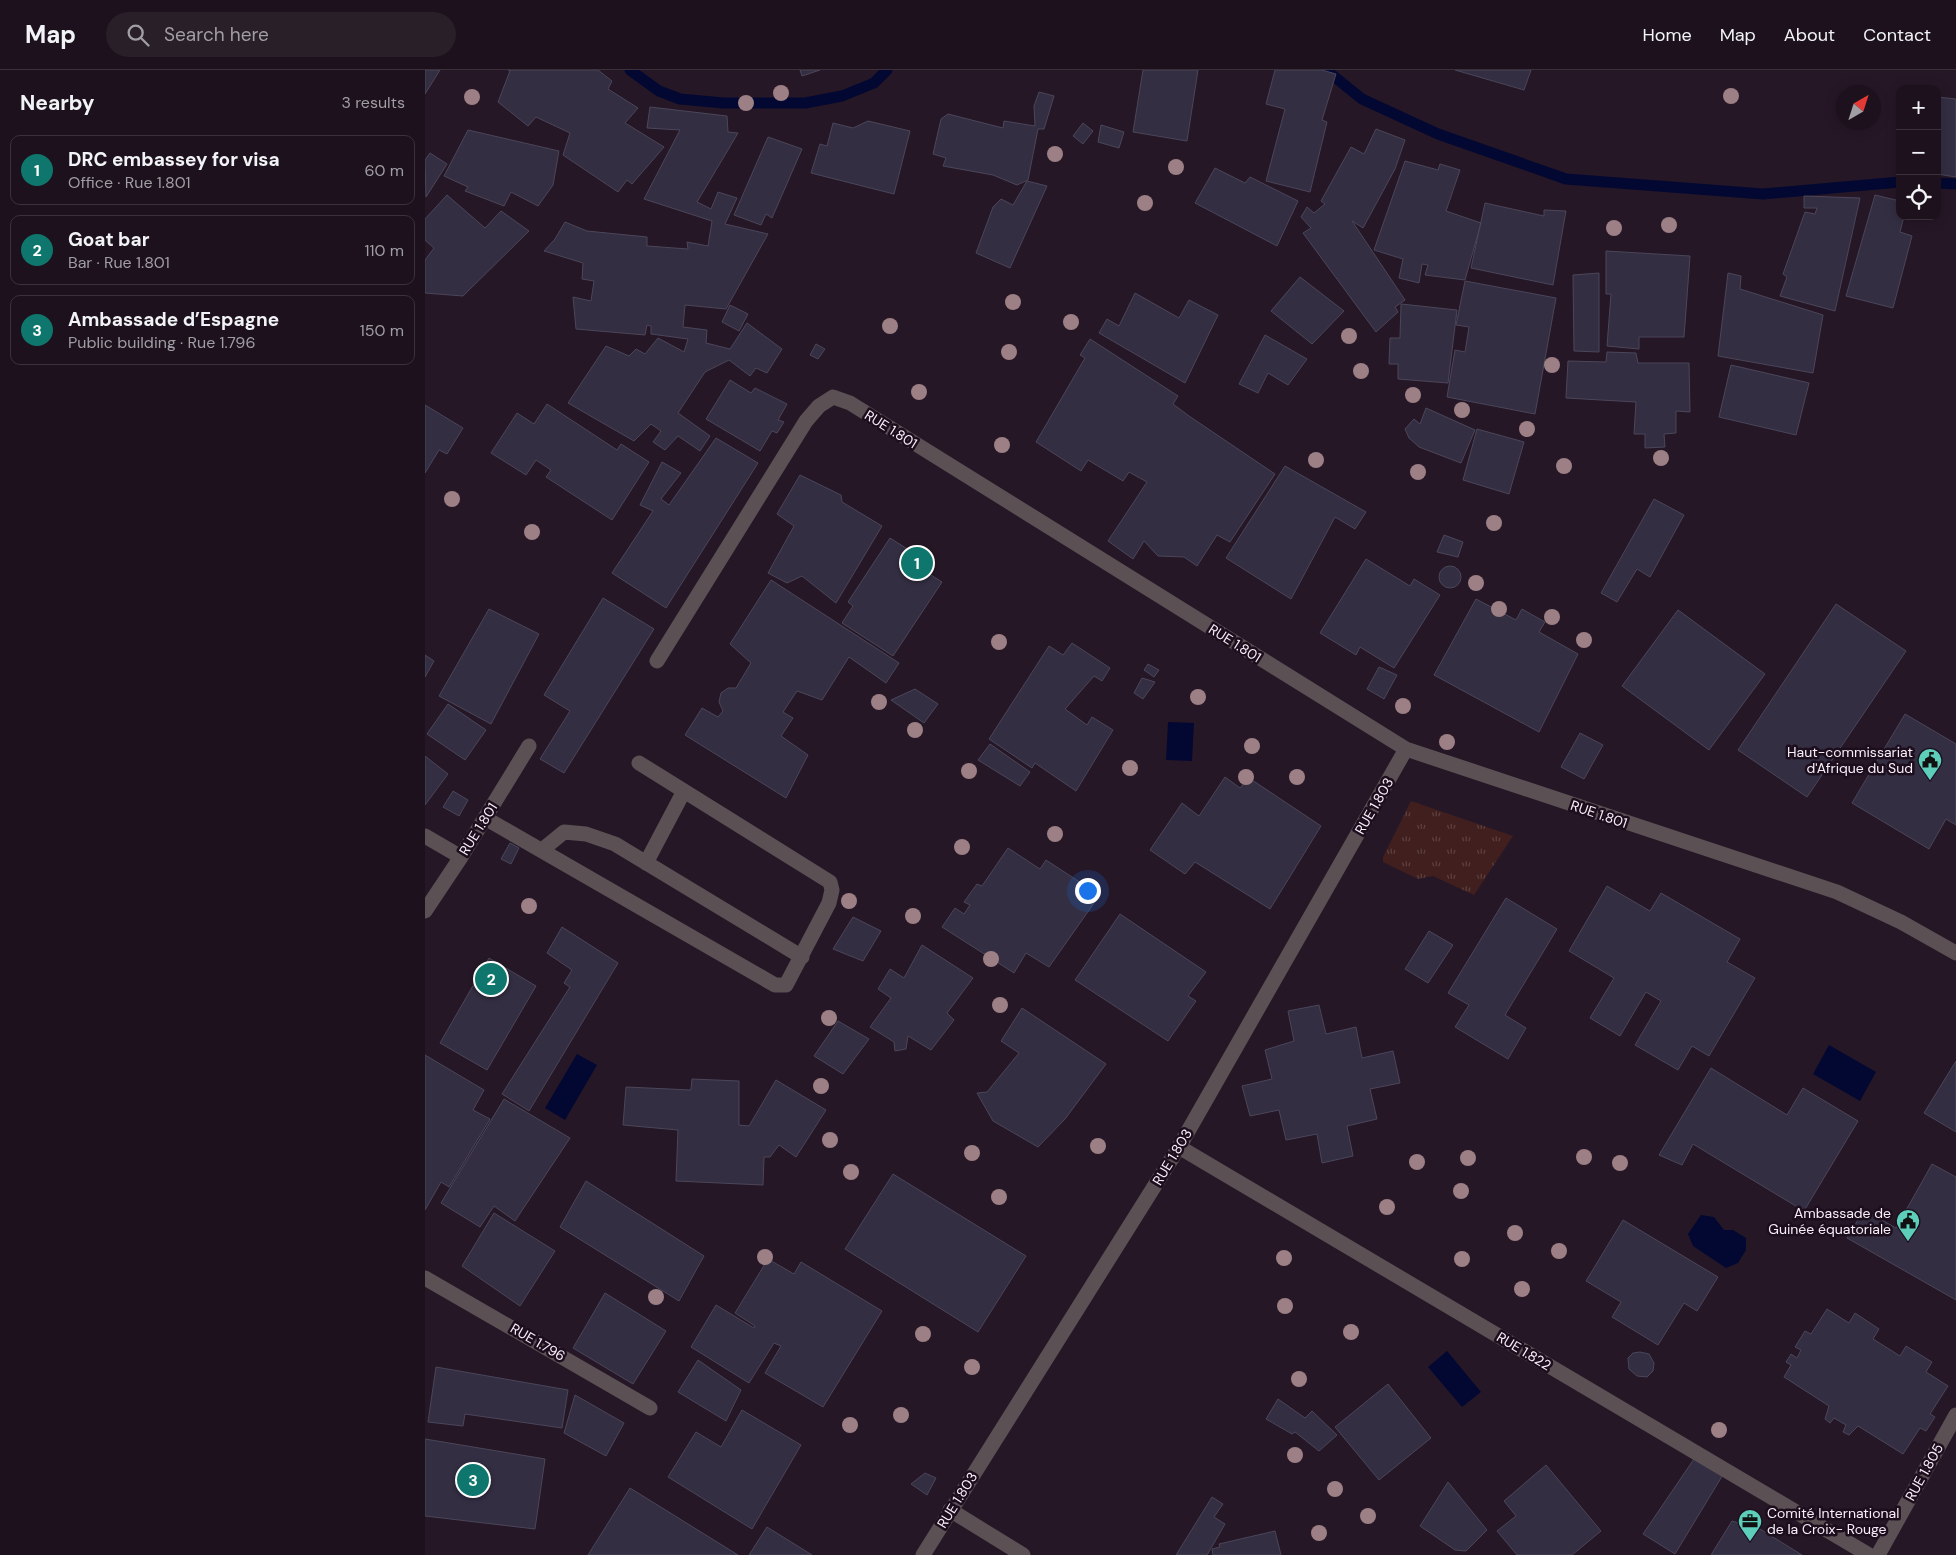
<!DOCTYPE html>
<meta charset="utf-8">
<style>
:root{--surface:#1c111c;--page:#291f29;--text:#f1f3f6;--muted:#a09da3;--line:#3a313b;--accent:#0f766e}
body{margin:0;font-family:"DM Sans",sans-serif;background:var(--page);color:var(--text)}
.controls{position:absolute;right:15px;top:15px;display:grid;overflow:hidden;border-radius:10px;box-shadow:0 2px 12px #0003}
.controls button{width:45px;height:45px;display:grid;place-items:center;padding:0;border:0;border-bottom:1px solid var(--line);background:var(--surface);color:var(--text);font:25px sans-serif}
.compass{position:absolute;left:1411px;top:15px;width:45px;height:45px;border-radius:50%;background:var(--surface);box-shadow:0 2px 12px #0003;rotate:39deg}
.you{position:absolute;left:662px;top:820px;width:18px;height:18px;margin:-12px;border:4px solid #fff;border-radius:50%;background:#1a73e8;box-shadow:0 0 0 8px #1a73e833}
.badge{display:grid;place-items:center;width:32px;height:32px;border-radius:50%;background:var(--accent);color:#fff;font-size:16px;font-weight:700}
.pin{position:absolute;translate:-50% -50%;border:2px solid #fff;box-shadow:0 1px 5px #0006}
.list{margin:0;padding:0;list-style:none}
h2{display:flex;justify-content:space-between;align-items:center;height:65px;margin:0;padding:0 20px;font-size:21px}
h2 small{font-size:16px;font-weight:400;color:var(--muted)}
.list li{display:grid;grid-template-columns:32px 1fr auto;gap:15px;align-items:center;box-sizing:border-box;height:70px;margin:0 10px 10px;padding:0 10px;border:1px solid var(--line);border-radius:10px}
.list b{display:block;font-size:19px;white-space:nowrap}
.list p{margin:0;font-size:16px;white-space:nowrap;color:var(--muted)}
.list em{font-size:16px;font-style:normal;color:var(--muted)}
.icon{flex:none;width:28px;height:28px;fill:none;stroke:currentColor;stroke-width:2;stroke-linecap:round;stroke-linejoin:round}
.map{position:relative;flex:none;width:1531px;height:1485px;overflow:hidden}
header{display:flex;align-items:center;gap:30px;box-sizing:border-box;height:70px;padding:0 25px;background:var(--surface);border-bottom:1px solid var(--line)}
header strong{font-size:24px}
nav{display:flex;gap:28px;margin-inline-start:auto;font-size:18px}
.search{width:350px;height:45px;background:var(--page);display:flex;align-items:center;gap:12px;box-sizing:border-box;padding:0 18px;border-radius:28px;color:var(--muted);font-size:19px}
main{display:flex}
aside{flex:1;background:var(--surface)}
.map>svg:first-child{display:block}
</style>
<header>
<strong>Map</strong>
<div class="search"><svg class="icon" aria-label="search" viewBox="0 0 24 24"><circle cx="10" cy="10" r="6"/><path d="M15 15l6 6"/></svg>Search here</div>
<nav><a>Home</a><a>Map</a><a>About</a><a>Contact</a></nav>
</header>
<main>
<aside>
<h2>Nearby<small>3 results</small></h2>
<ul class="list">
<li><span class="badge">1</span><div><b>DRC embassey for visa</b><p>Office · Rue 1.801</p></div><em>60 m</em></li>
<li><span class="badge">2</span><div><b>Goat bar</b><p>Bar · Rue 1.801</p></div><em>110 m</em></li>
<li><span class="badge">3</span><div><b>Ambassade d’Espagne</b><p>Public building · Rue 1.796</p></div><em>150 m</em></li>
</ul>
</aside>
<div class="map">
<svg width="1531" height="1485" viewBox="0 0 1531 1485">
<defs>
<pattern id="grass-tufts" width="24" height="20" patternUnits="userSpaceOnUse" patternTransform="scale(1.25)"><rect width="24" height="20" fill="#401f1e"/><path d="M3 7l-1-3M5 7V3M7 7l1-3M15 17l-1-3M17 17v-4M19 17l1-3" fill="none" stroke="#5c403f"/></pattern>
</defs>
<rect width="100%" height="100%" fill="#261726"/>
<!-- grass -->
<path fill="url(#grass-tufts)" d="M986,731l102,35 -39,59 -41,-19 -15,3 -35,-17v-5z"/>
<!-- water -->
<path fill="#030832" d="M743,652l26,1 -2,38 -26,-1z
M1404,975l47,27 -16,29 -47,-27z
M152,984l20,11 -32,55 -20,-12z
M1276,1145l13,2 10,13h9l13,8v12l-8,13 -12,5 -33,-22 -5,-12z
M1022,1281l34,41 -19,15 -34,-40z"/>
<g fill="none" stroke-linecap="round" stroke-linejoin="round">
<!-- stream -->
<path stroke="#030832" stroke-width="11" d="M205,0l29,21 21,8 44,4h81l37,-7 32,-13 13,-13
M901,0l36,29 76,35 128,45 197,15 137,-12
M1512,113l19,1"/>
</g>
<!-- building -->
<path fill="#332e42" stroke="#4b465a" d="M0,0h15l-15,24z
M83,0h90l14,11 -4,8 30,19 -13,15 39,24 -32,37 -5,-4 -9,12 -55,-37 7,-22 -34,-16 -8,9 -30,-24 12,-31z
M375,0h20l-18,6z
M718,0h55l-11,71 -54,-9z
M850,0h47l14,4 -14,46 5,2 -17,70 -44,-11 19,-72 -19,-5z
M1030,0h76l-7,20z
M614,22l15,4 -10,33h-6l-10,51 -11,5 -24,-10 -50,-9 3,-8 -13,-4 8,-35 7,-5 55,14 1,-7 31,5 -1,-20z
M1512,27l19,2v78l-19,-3z
M225,37l77,9 1,16 10,1 -41,69 14,7 7,-17 19,6 -12,26 43,10 -42,75 -41,-4 -2,22 24,3 -1,13 24,6 17,-26 35,26 -15,24 -11,-5 -6,8 -21,-16 -24,12 -27,41 32,23 -10,15 -22,-15 -13,14 -12,-8 8,-11 -10,-7 -17,17 -66,-38 38,-57 23,10 7,-7 9,5 13,-16 26,14 4,-13 -37,-5v-8l-4,-1 -2,10 -69,-6 -3,-32 18,4 3,-20 -12,-2 1,-16 -39,-12 11,-12 10,-17 22,9 60,6v9l41,3 -1,-7 21,4 4,-25 -68,-22 36,-69 -33,-2z
M443,51l42,10 -16,63 -83,-21 9,-29 7,2 6,-23 20,5z
M658,53l10,8 -10,13 -10,-8z
M676,55l23,7 -5,16 -21,-6z
M951,59l29,11 -10,29 -32,59 -11,-7 53,79 -10,7 3,5 -22,20 -73,-99 8,-5 -10,-11 6,-10 7,6 11,-9 -4,-3 30,-54 13,7z
M43,60l91,21 -6,34 -15,21 -27,-14 -7,14 -39,-15 3,-4 -24,-11z
M343,67l34,12 -30,69 -6,-4 -5,11 -27,-10z
M5,83l17,11 -21,33 -1,-37z
M980,91l33,9 2,-6 20,6 -14,41 35,12 -16,57 -40,-5 3,-10 -6,-1 -3,19 -20,-5 4,-19 -29,-9z
M790,98l30,15 5,-6 48,24 -21,45 -82,-43z
M602,111l20,5 -37,82 -34,-15 17,-46 8,-8 12,6z
M22,125l38,33 16,-17 28,20 -66,65 -38,-3v-33l9,-12 -9,-8v-21z
M1450,125l25,6v15h4l-4,16 12,4 -19,72 -47,-12z
M1379,126l56,2 -25,113 -55,-15 7,-19 -4,-3 22,-62 10,2 2,-6h-13z
M1060,133l59,13v-6l22,1 -13,74 -82,-17z
M1181,181l84,5 -6,81h-45v12l-32,-3 4,-52h-5z
M1174,203v79l-25,-1 -1,-76z
M1303,203l13,3 -1,13 83,26 -10,58 -95,-17z
M875,207l44,34 -32,33 -41,-33z
M1040,211l91,17 -21,116 -88,-17 8,-47 10,2 4,-25 -13,-2z
M710,223l44,25 10,-18 29,15 -33,68 -86,-50 8,-14 12,7z
M976,234l56,6 -9,73 -50,-4v-15h-9l1,-26h10z
M305,235l18,9 -9,17 -17,-9z
M840,265l42,24 -19,26 -20,-12 -10,20 -19,-9z
M665,269l88,57 -5,8 16,12 86,58 -45,68 -13,-7 -20,31 -13,-9 -26,-1 -14,-15 -11,18 -25,-18 39,-59 -18,-10 -6,9 -35,-21 -7,11 -45,-29 49,-84 -5,-3z
M391,274l9,5 -7,10 -8,-4z
M1182,282l29,1 2,10h51l1,49 -14,-1v22l-12,1 1,13 -20,1v-14h-11l2,-32 -70,-4 2,-37 38,1z
M1306,295l78,18 -13,52 -77,-18z
M305,310l21,13 4,-5 32,16 -9,16 6,2 -7,11 -5,-2 -12,20 -54,-32z
M122,334l70,46 4,-6 28,18 -37,58 -66,-43 5,-7 -15,-10 -10,15 -35,-22 26,-40 17,11z
M0,335l38,23 -16,26 -8,-4 -14,23z
M1001,338l49,22 -14,33 -42,-16 -10,-9 -4,-9 9,-10 6,5z
M1052,359l47,13 -15,52 -46,-14z
M291,368l42,25 -92,145 -54,-35 41,-62 -13,-6 22,-43 19,11 -20,26 8,6z
M860,396l81,46 -11,17 -20,-12 -44,82 -65,-41z
M375,405l41,20 1,7 40,24 -46,77 -34,-27 -15,7 -19,-10 26,-47 -17,-12z
M1229,429l30,16 -34,62 -13,-8 -20,33 -16,-9z
M1019,465l19,7 -5,15 -21,-5z
M465,468l30,19 -5,8 27,17 -49,74 -51,-33 11,-17 -5,-4z
M941,489l44,27 4,-7 26,16 -46,73 -34,-21 -4,8 -36,-22z
M1014 507a11 11 0 1 1 22 0a11 11 0 1 1-22 0Z
M346,510l128,83 -13,20 -37,-26 -27,43 -25,-9 -14,21 10,6 -12,18 27,19 -22,43 -101,-63 17,-27 16,9 5,-6 -4,-9 2,-9 7,-5h8l15,-25 -21,-19z
M178,528l51,31 -90,144 -24,-14 30,-48 -26,-16z
M1051,529l40,21 6,-11 23,13 -6,10 39,22 -39,78 -105,-57z
M1411,534l70,47 -99,146 -69,-47z
M64,539l50,25 -48,90 -52,-28z
M1253,540l87,64 -56,76 -87,-64z
M647,573l38,25 -8,13 -8,-5 -29,33 22,16 5,-8 21,13 -37,61 -41,-28 -3,5 -43,-29 60,-93 14,9z
M0,585l9,6 -9,16z
M723,594l11,6 -5,7 -10,-7z
M954,597l18,8 -13,24 -17,-10z
M717,608l13,4 -12,17 -9,-6z
M490,619l23,15 -14,19 -33,-23z
M23,634l38,26 -21,30 -38,-26z
M1480,644l51,30v81l-10,-6 -17,30 -77,-46z
M1155,663l23,12 -19,34 -23,-12z
M565,674l40,28 -10,14 -42,-26z
M0,686l23,18 -23,31z
M800,707l15,11 9,-10 72,48 -51,83 -75,-47 -10,12 -35,-24 32,-47 17,13z
M28,721l15,9 -9,16 -16,-9z
M85,773l9,5 -8,16 -10,-5z
M583,778l32,21 6,-9 49,32 -6,8 5,3 -45,64 -23,-14 -12,20 -72,-46 13,-19 9,6 6,-9 -6,-3 13,-18 5,2z
M1182,816l43,25 11,-18 79,46 -13,23 28,16 -46,78 -17,-10 -14,24 -43,-25 26,-44 -15,-9 -26,44 -30,-18 24,-40 -45,-27z
M1081,828l51,31 -52,86 21,13 -18,31 -53,-32 14,-22 -21,-12z
M695,844l86,58 -18,24 8,5 -28,40 -93,-61z
M428,847l28,14 -18,30 -30,-12z
M137,857l56,36 -89,148 -27,-17 68,-107 -6,-4 8,-13 -25,-17z
M1004,861l24,14 -25,38 -23,-14z
M497,875l51,33 -26,35 7,7 -23,30 -23,-14 -2,13 -11,2 -1,-9 -24,-15 21,-29 -13,-9 12,-20 14,9z
M64,888l47,28 -49,84 -47,-27z
M894,935l7,29 30,-7 6,31 31,-7 7,32 -30,6 7,30 -30,7 6,30 -31,7 -5,-29 -31,6 -7,-30 -29,6 -8,-30 30,-7 -7,-29 29,-9 -6,-30z
M597,938l84,56 -41,55 -27,28 -45,-26 -16,-28 10,-1 32,-39 -18,-12z
M413,951l31,18 -26,35 -29,-18z
M0,985l59,35 -11,20 17,9 -41,68 -8,-5 -16,28z
M1531,991v71l-32,-19z
M1286,998l76,47 16,-27 55,33 -54,90 -111,-67 -11,21 -23,-10z
M267,1009l47,2v44l10,1 27,-46 50,30 -30,47 -17,-12 -9,12h-6l-1,28 -87,-4 2,-51 -55,-5 3,-38 65,3z
M79,1029l66,39 -55,83 -21,-15 -14,21 -39,-24z
M1507,1094l24,13v123l-109,-62 17,-28 32,18z
M468,1104l133,82 -48,76 -133,-83z
M161,1111l118,75 -25,45 -119,-74z
M69,1143l61,38 -35,55 -58,-40z
M1198,1150l95,57 -21,34 -13,-8 -26,42 -46,-28 9,-15 -35,-21z
M343,1189l26,15 7,-12 81,49 -59,96 -58,-34 16,-27 -7,-3 -25,40 -58,-36 25,-42 38,23 1,-2 -20,-13z
M180,1223l61,38 -33,53 -60,-36z
M1402,1239l22,14 6,-10 24,16 -6,10 27,17 6,-10 26,16 -6,10 22,14 -18,28 5,3 -9,14 -6,-3 -17,26 -45,-28 -9,9 -6,-3 3,-7 -12,-7 -4,5 -5,-4 4,-13 -45,-29 7,-12 -5,-3 5,-8 6,4 4,-8 -6,-3 10,-16 6,3z
M1215,1282l9,2 5,9 -1,8 -6,6 -10,-1 -8,-7 -1,-11 5,-5z
M273,1290l43,30 -15,31 -48,-29z
M11,1297l132,23 -6,38 -97,-14 -2,12 -35,-4z
M963,1314l43,54 -52,42 -44,-53z
M150,1325l49,28 -18,33 -42,-23z
M853,1329l27,19 7,-7 25,24 -18,16 -24,-19 -3,2 -26,-15z
M317,1340l59,35 -49,84 -84,-52 28,-45 25,15z
M0,1369l120,20 -10,70 -110,-13z
M1271,1386l28,17 -49,81 -32,-20z
M1121,1395l55,66 -29,24h-55l-20,-24 19,-15 -12,-15z
M500,1403l11,5 -9,17 -16,-11z
M1023,1412l39,48 -21,21 -11,-1 -35,-24z
M205,1418l108,67h-150z
M787,1427l11,7 -9,13 11,7 -8,14 -10,17h-31z
M1307,1451l28,8 42,26h-91z
M342,1457l45,28h-63z
M850,1461l6,24h-68l-1,-6 8,-2 -1,-3z"/>
<g fill="none" stroke-linecap="round" stroke-linejoin="round">
<!-- lane -->
<path stroke="#5b5054" stroke-width="15" d="M60,748l290,167h11l43,-82 3,-13 -2,-8 -191,-119
M117,780l22,-18 22,2 29,10 187,113
M221,793l38,-72"/>
<!-- street -->
<path stroke="#5b5054" stroke-width="15" d="M232,591l149,-240 13,-15 14,-9 17,6 556,346 431,143 64,30 55,31
M0,766l36,21
M0,841l36,-54 68,-111
M754,1077l690,408
M0,1208l225,130
M525,1440l73,45
M498,1485l256,-408 227,-398
M1453,1485l78,-140"/>
</g>
<!-- trees -->
<g fill="#9d8085">
<circle cx="356" cy="23" r="8"/>
<circle cx="1306" cy="26" r="8"/>
<circle cx="47" cy="27" r="8"/>
<circle cx="321" cy="33" r="8"/>
<circle cx="630" cy="84" r="8"/>
<circle cx="751" cy="97" r="8"/>
<circle cx="720" cy="133" r="8"/>
<circle cx="1244" cy="155" r="8"/>
<circle cx="1189" cy="158" r="8"/>
<circle cx="588" cy="232" r="8"/>
<circle cx="646" cy="252" r="8"/>
<circle cx="465" cy="256" r="8"/>
<circle cx="924" cy="266" r="8"/>
<circle cx="584" cy="282" r="8"/>
<circle cx="1127" cy="295" r="8"/>
<circle cx="936" cy="301" r="8"/>
<circle cx="494" cy="322" r="8"/>
<circle cx="988" cy="325" r="8"/>
<circle cx="1037" cy="340" r="8"/>
<circle cx="1102" cy="359" r="8"/>
<circle cx="577" cy="375" r="8"/>
<circle cx="1236" cy="388" r="8"/>
<circle cx="891" cy="390" r="8"/>
<circle cx="1139" cy="396" r="8"/>
<circle cx="993" cy="402" r="8"/>
<circle cx="27" cy="429" r="8"/>
<circle cx="1069" cy="453" r="8"/>
<circle cx="107" cy="462" r="8"/>
<circle cx="1051" cy="513" r="8"/>
<circle cx="1074" cy="539" r="8"/>
<circle cx="1127" cy="547" r="8"/>
<circle cx="1159" cy="570" r="8"/>
<circle cx="574" cy="572" r="8"/>
<circle cx="773" cy="627" r="8"/>
<circle cx="454" cy="632" r="8"/>
<circle cx="978" cy="636" r="8"/>
<circle cx="490" cy="660" r="8"/>
<circle cx="1022" cy="672" r="8"/>
<circle cx="827" cy="676" r="8"/>
<circle cx="705" cy="698" r="8"/>
<circle cx="544" cy="701" r="8"/>
<circle cx="821" cy="707" r="8"/>
<circle cx="872" cy="707" r="8"/>
<circle cx="630" cy="764" r="8"/>
<circle cx="537" cy="777" r="8"/>
<circle cx="424" cy="831" r="8"/>
<circle cx="104" cy="836" r="8"/>
<circle cx="488" cy="846" r="8"/>
<circle cx="566" cy="889" r="8"/>
<circle cx="575" cy="935" r="8"/>
<circle cx="404" cy="948" r="8"/>
<circle cx="396" cy="1016" r="8"/>
<circle cx="405" cy="1070" r="8"/>
<circle cx="673" cy="1076" r="8"/>
<circle cx="547" cy="1083" r="8"/>
<circle cx="1159" cy="1087" r="8"/>
<circle cx="1043" cy="1088" r="8"/>
<circle cx="992" cy="1092" r="8"/>
<circle cx="1195" cy="1093" r="8"/>
<circle cx="426" cy="1102" r="8"/>
<circle cx="1036" cy="1121" r="8"/>
<circle cx="574" cy="1127" r="8"/>
<circle cx="962" cy="1137" r="8"/>
<circle cx="1090" cy="1163" r="8"/>
<circle cx="1134" cy="1181" r="8"/>
<circle cx="340" cy="1187" r="8"/>
<circle cx="859" cy="1188" r="8"/>
<circle cx="1037" cy="1189" r="8"/>
<circle cx="1097" cy="1219" r="8"/>
<circle cx="231" cy="1227" r="8"/>
<circle cx="860" cy="1236" r="8"/>
<circle cx="926" cy="1262" r="8"/>
<circle cx="498" cy="1264" r="8"/>
<circle cx="547" cy="1297" r="8"/>
<circle cx="874" cy="1309" r="8"/>
<circle cx="476" cy="1345" r="8"/>
<circle cx="425" cy="1355" r="8"/>
<circle cx="1294" cy="1360" r="8"/>
<circle cx="870" cy="1385" r="8"/>
<circle cx="910" cy="1419" r="8"/>
<circle cx="943" cy="1446" r="8"/>
<circle cx="894" cy="1463" r="8"/>
</g>
<!-- icons -->
<defs>
<g id="civic-pin" transform="scale(1.25)"><path d="M0 17L-7.5 6A9.5 9.5 0 1 1 7.5 6Z" fill="#5cceba" stroke="#1c0e1d"/><path d="M-.6-6.5H3V-4.5H.6V-3L4-1V1h2V6H-6V1h2V-1L-.6-3ZM-1.2 2.5V6h2.4V2.5Z" fill="#111"/></g>
<g id="office-pin" transform="scale(1.25)"><path d="M0 17L-7.5 6A9.5 9.5 0 1 1 7.5 6Z" fill="#5cceba" stroke="#1c0e1d"/><path d="M-6-3h4V-5.5h4V-3h4V5H-6ZM-1-4.5V-3h2v-1.5ZM-6 0V1H6V0Z" fill="#111"/></g>
</defs>
<g fill-rule="evenodd">
<use href="#civic-pin" x="1505" y="690"/>
<use href="#civic-pin" x="1483" y="1151"/>
<use href="#office-pin" x="1325" y="1451"/>
</g>
<g text-anchor="middle" stroke-width="5" stroke-linejoin="round" paint-order="stroke">
<!-- street labels -->
<g font-size="14" fill="#f8eef8" stroke="#1c0e1d">
<text transform="translate(466 359) rotate(32)" y="5">RUE 1.801</text>
<text transform="translate(810 573) rotate(32)" y="5">RUE 1.801</text>
<text transform="translate(949 736) rotate(-60)" y="5">RUE 1.803</text>
<text transform="translate(1174 744) rotate(19)" y="5">RUE 1.801</text>
<text transform="translate(53 759) rotate(-58)" y="5">RUE 1.801</text>
<text transform="translate(747 1087) rotate(-59)" y="5">RUE 1.803</text>
<text transform="translate(113 1272) rotate(30)" y="5">RUE 1.796</text>
<text transform="translate(1099 1281) rotate(31)" y="5">RUE 1.822</text>
<text transform="translate(1499 1402) rotate(-61)" y="5">RUE 1.805</text>
<text transform="translate(532 1430) rotate(-58)" y="5">RUE 1.803</text>
</g>
<!-- poi labels -->
<g font-size="14" fill="#f8eef8" stroke="#1c0e1d" text-anchor="end">
<text x="1488" y="687">Haut-commissariat<tspan x="1488" dy="16">d'Afrique du Sud</tspan></text>
<text x="1466" y="1148">Ambassade de<tspan x="1466" dy="16">Guinée équatoriale</tspan></text>
<text x="1342" y="1448" text-anchor="start">Comité International<tspan x="1342" dy="16">de la Croix- Rouge</tspan></text>
</g>
</g>
</svg>
<div class="controls">
<button>+</button>
<button>−</button>
<button><svg class="icon" aria-label="locate" viewBox="0 0 24 24"><circle cx="12" cy="12" r="6"/><path d="M12 2v4M12 18v4M2 12h4M18 12h4"/></svg></button>
</div>
<svg class="compass" viewBox="-18 -18 36 36"><path d="M0-13l5 13h-10z" fill="#e53935"/><path d="M0 13l5-13h-10z" fill="#a09da3"/></svg>
<div class="you"></div>
<div class="pin badge" style="left:492px;top:493px">1</div>
<div class="pin badge" style="left:66px;top:909px">2</div>
<div class="pin badge" style="left:48px;top:1410px">3</div>
</div>
</main>
